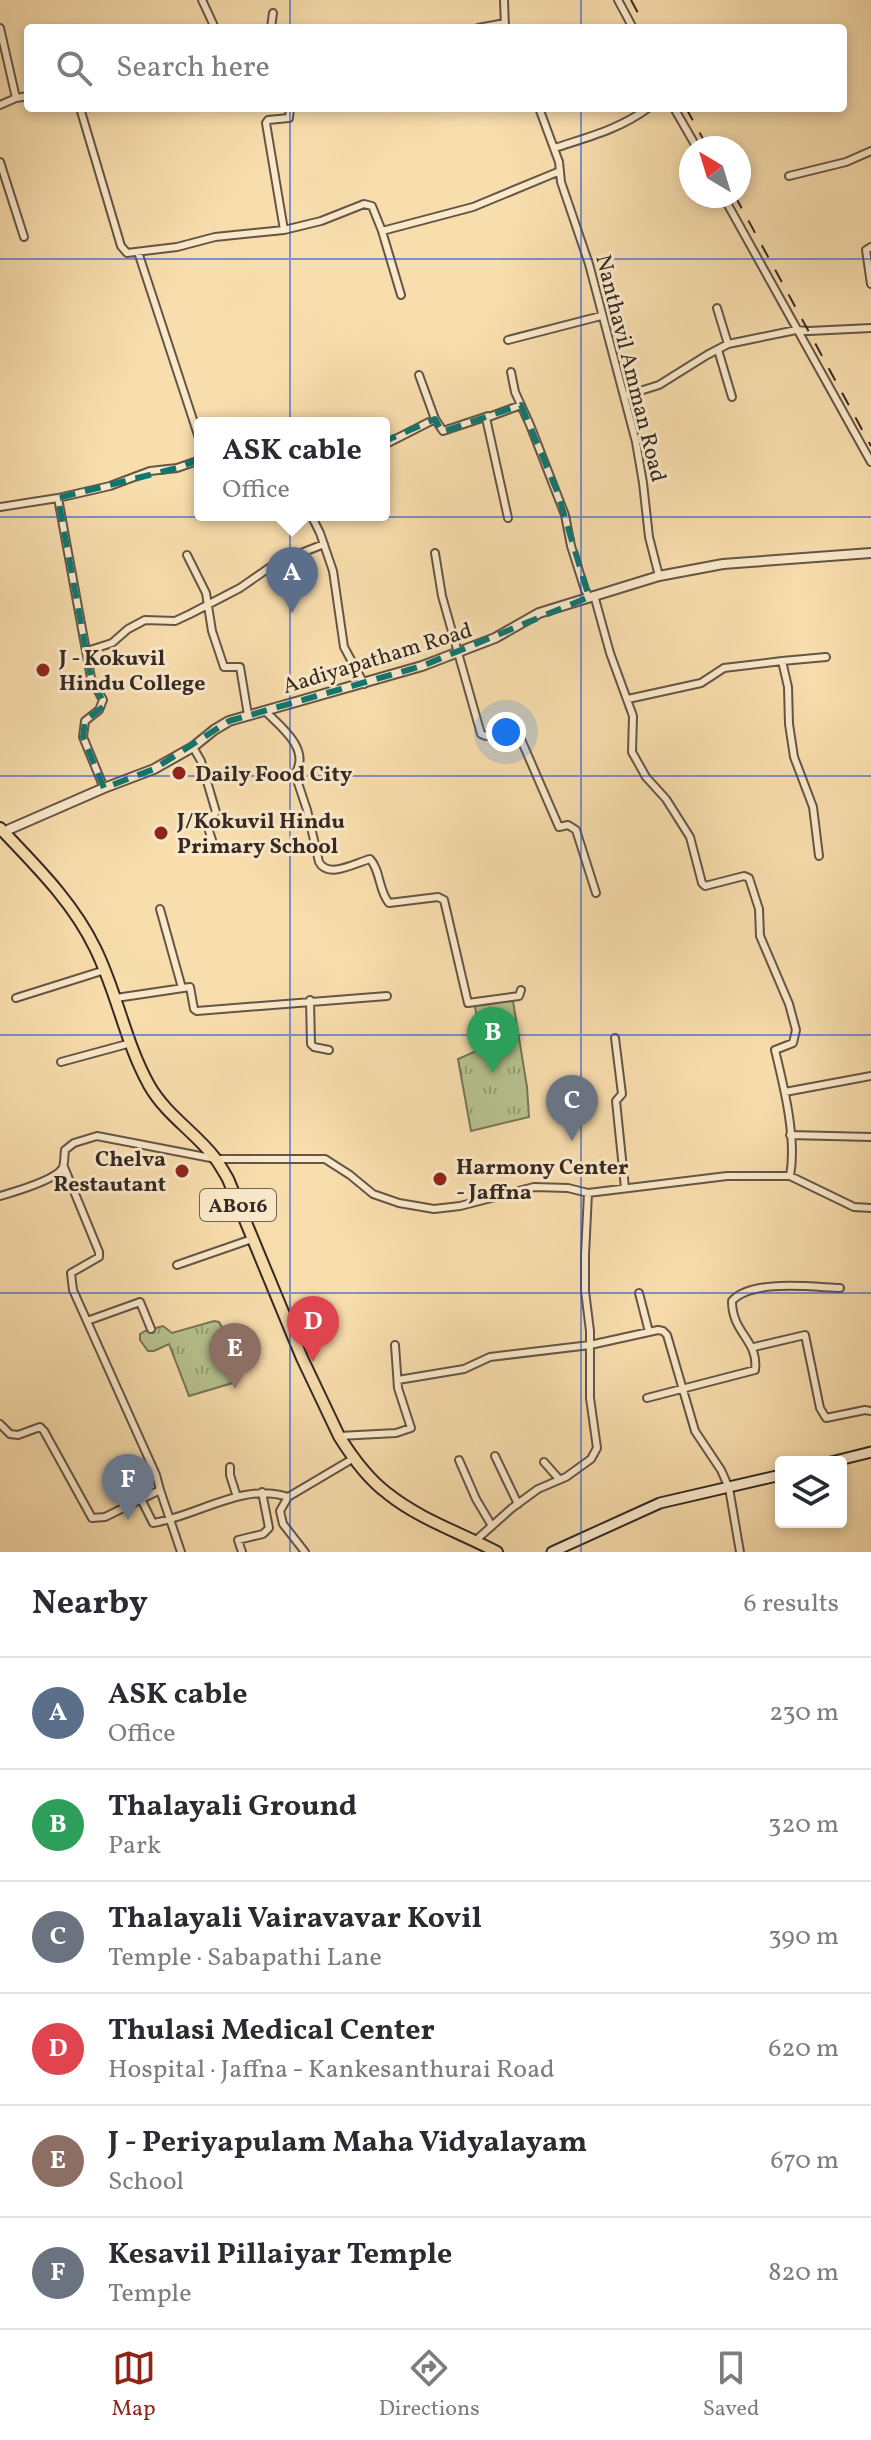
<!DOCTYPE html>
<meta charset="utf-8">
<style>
:root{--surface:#fff;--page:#f7f7f7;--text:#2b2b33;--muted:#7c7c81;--line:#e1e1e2;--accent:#8f2418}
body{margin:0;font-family:Vollkorn,serif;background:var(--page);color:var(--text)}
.controls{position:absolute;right:24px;bottom:24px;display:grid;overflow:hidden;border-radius:8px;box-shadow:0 4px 12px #0003}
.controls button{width:72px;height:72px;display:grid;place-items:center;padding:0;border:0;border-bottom:2px solid var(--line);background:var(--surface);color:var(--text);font:40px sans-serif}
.compass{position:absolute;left:679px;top:136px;width:72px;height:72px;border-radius:50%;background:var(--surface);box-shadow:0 4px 12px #0003;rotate:322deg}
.you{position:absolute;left:506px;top:732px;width:28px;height:28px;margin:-20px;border:6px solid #fff;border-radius:50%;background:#1a73e8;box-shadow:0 0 0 12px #1a73e833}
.badge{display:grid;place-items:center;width:52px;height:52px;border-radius:50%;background:var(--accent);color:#fff;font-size:26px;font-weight:700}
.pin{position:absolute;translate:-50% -66px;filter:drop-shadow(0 2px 4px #0008)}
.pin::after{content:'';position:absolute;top:42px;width:28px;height:24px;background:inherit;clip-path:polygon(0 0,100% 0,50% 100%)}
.popup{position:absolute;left:194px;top:417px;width:196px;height:104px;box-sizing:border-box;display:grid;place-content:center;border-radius:8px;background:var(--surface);filter:drop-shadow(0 2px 6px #0005);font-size:26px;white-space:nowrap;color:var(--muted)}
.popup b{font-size:30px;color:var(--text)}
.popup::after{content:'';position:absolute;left:50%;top:100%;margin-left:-16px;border:16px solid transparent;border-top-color:var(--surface)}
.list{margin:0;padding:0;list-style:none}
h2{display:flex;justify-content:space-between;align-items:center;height:104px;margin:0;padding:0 32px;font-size:34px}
h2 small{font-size:26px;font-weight:400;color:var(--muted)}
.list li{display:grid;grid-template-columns:52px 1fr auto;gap:24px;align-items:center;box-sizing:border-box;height:112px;padding:0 32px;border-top:2px solid var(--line)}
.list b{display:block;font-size:30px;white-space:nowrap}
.list p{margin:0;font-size:26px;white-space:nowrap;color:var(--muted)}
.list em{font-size:26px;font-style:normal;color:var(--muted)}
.icon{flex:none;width:44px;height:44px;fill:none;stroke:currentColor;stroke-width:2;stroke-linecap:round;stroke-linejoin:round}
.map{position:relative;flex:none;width:871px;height:1552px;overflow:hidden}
.search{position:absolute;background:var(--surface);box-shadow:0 4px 12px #0003;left:24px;right:24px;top:24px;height:88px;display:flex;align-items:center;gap:20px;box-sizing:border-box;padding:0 28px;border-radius:8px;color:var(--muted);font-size:30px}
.sheet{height:776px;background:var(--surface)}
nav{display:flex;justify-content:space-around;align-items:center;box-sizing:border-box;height:112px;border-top:2px solid var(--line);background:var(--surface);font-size:22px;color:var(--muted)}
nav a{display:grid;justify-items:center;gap:4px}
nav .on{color:var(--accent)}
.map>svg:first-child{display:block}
</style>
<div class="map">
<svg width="871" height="1552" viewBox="0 0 871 1552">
<defs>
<pattern id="grass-tufts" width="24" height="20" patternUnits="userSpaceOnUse" patternTransform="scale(2)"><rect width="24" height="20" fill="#b7c28f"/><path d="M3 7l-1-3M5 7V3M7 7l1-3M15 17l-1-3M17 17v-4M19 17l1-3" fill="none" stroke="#969e74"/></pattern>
</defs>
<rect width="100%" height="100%" fill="#f8ddad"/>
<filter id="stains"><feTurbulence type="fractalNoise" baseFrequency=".0025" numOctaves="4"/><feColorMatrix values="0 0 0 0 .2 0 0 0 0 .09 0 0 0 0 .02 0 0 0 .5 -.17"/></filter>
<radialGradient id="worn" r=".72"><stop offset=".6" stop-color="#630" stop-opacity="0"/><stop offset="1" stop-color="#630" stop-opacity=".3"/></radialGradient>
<!-- grass -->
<path fill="url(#grass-tufts)" stroke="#767559" stroke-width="2" d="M513,1001l14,86 2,30 -58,14 -13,-72 25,-11 -9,-46z
M214,1321l5,1 9,16 -3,10 11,34 -47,14 -20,-52 -15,7h-6l-8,-11v-6l5,-3 18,-5 9,7z"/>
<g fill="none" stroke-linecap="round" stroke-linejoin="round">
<!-- minor casing -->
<g stroke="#655546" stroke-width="10">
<path id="minor" d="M202,0l13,28
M504,0l1,28
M618,0l15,28
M0,28l16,70
M271,28l2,-15
M478,28l27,-5
M0,105l16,-7 12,-2
M80,108l41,138 6,7 50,-6 38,-10 69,-7 37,-9 43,-17 8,2 10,25 91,-24 87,-36
M539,108l20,54 2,20 28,82 47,178 7,41 6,54 10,39
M674,108l23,40
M555,148c33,-11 65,-19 93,-40
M0,162l24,75
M789,176l57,-14 25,-11
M723,196l148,266
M284,230l-18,-107 2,-3 21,-2 1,-10
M382,231l19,64
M871,247l-5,3 5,34
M138,252l62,189
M717,308l11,36
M508,340l93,-24
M718,350l14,47
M511,372l4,20 15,33 35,90 6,31 14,44 4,7
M419,375l16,44
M624,396l35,-11 48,-30 21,-11 68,-14 13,1 62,-3
M384,445l51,-26 8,12 45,-15
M58,498l33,180 12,22 -4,10 -14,11 -2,16 21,51
M0,507l58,-9 52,-12 40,-15 27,-3 23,-8
M311,515l9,18 13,38 11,76 20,37
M508,518l-22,-100 35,-13
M435,553l7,43 39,138 5,2 26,-9 4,1 43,99 9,-2 8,5 20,63
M187,555l19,38 6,38 12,36h16l8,48
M594,595l16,58 23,63 -1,36 14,25 20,22 24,38 12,46 3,3 39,-10 5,2 10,31 1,27 29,68 7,26 -3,13 -18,7c9,37 22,89 15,126
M87,651l25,-8 16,-14 17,-9 30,1 15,-7 50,-26 36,-25 48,-19
M628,699l73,-16 23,-15 58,-7
M265,711c16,16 46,38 30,63l12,36 12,52c9,17 36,1 51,-3 11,12 8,31 19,44l49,-6 6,3 24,103 51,-7 2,-6
M193,747l8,14 15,51 -10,10 6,18
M819,856l-6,-49 -19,-50 -5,-33 -1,-37 -6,-26 44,-4
M160,909l22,79
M16,998l89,-28
M116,998l74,-11 4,22 3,2 190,-15
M310,1000l1,44 3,3 15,3
M615,1038l7,56 -6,7 9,87
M61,1062l70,-19
M785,1092l86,-16
M790,1135l81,2
M0,1196c14,-4 54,-16 62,-27 3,-4 2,-13 3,-19l9,-7 23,-7 119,23h109l25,16 23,19 26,9 35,6 26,-3 74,-19 34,1 20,5 139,-17h63l64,31 17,1
M177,1265l75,-26
M639,1293l10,39
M87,1321l53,-19 11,27
M754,1347l51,-12 15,73 6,10 39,-8 6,1
M398,1380l66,-11 26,-12 100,-12 68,-15 5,1 4,4 28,96 26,39 8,18 11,64
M647,1398l108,-28c4,-30 -23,-36 -23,-69 19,-22 80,-14 108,-13
M0,1424l10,10 8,1 22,-8 4,4 48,87 13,-1 55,-27 -4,-15 -83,-185 -2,-17 28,-16v-5l-35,-85
M339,1436l57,-3 15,-5 -13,-40 -3,-43
M495,1456l23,48
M459,1460l17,39 16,27
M544,1462l15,17
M230,1467v8l7,22
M160,1490l21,62
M141,1499l12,24c45,-7 89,-41 135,-26
M475,1541l37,-33 26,-19 28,-12 25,-18 6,-11 -7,-50v-67l-5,-40v-36l3,-62
M242,1552l-4,-12 25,-6 6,-6 -7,-36
M305,1552l-22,-28 -3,-13 8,-14 66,-39"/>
</g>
<!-- tertiary casing -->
<g stroke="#655546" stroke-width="12">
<path id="tertiary" d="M3,832l101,-44 50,-19 39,-22 21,-17 15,-9 193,-55 73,-28 44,-25 120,-37 64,-12 148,-11"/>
</g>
<!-- secondary casing -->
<g stroke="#342823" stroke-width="13">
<path id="secondary" d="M831,1462l40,-10
M552,1552l108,-49 121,-28"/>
</g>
<!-- primary casing -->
<g stroke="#342823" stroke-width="14">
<path id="primary" d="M0,828c35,37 73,74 95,120 22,44 30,94 54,137 17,30 46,47 66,73 5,7 9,14 13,21l74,179 37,78c13,21 28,42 48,57 32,26 74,40 110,59"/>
</g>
<!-- minor -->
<use href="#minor" stroke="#fae9ca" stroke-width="6"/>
<!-- tertiary -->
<use href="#tertiary" stroke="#fae9ca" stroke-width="8"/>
<!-- secondary -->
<use href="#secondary" stroke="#fae9ca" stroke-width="9"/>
<!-- primary -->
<use href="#primary" stroke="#f8ddad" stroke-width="10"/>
<!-- rail -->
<path stroke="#342823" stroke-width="2" stroke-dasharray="14 14" stroke-linecap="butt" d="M631,0l15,28
M686,108l22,40
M735,196l136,250"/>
</g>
<!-- marked area -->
<path fill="none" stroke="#0f766e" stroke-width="6" stroke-dasharray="16 10" stroke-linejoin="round" d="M521,405l36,86 32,106 -167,69 -193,55 -75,48 -50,19 -21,-51 2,-16 20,-16 -14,-27 -33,-180 119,-30 85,-32 30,46 143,-63 7,13z"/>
<!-- grid -->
<path fill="none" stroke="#1d4ed8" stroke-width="2" stroke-opacity="0.55" d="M290,0v28M581,0v28M290,108v1444M581,108v1444M0,259h871M0,517h871M0,776h871M0,1035h871M0,1293h871"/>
<!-- markers -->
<g fill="#8f2418" stroke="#fae9ca" stroke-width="3">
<circle cx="43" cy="670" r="8"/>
<circle cx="179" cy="773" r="8"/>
<circle cx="161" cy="833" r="8"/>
<circle cx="182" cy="1171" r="8"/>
<circle cx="440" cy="1179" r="8"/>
</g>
<g text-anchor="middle" stroke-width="6" stroke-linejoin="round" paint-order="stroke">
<!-- shield labels -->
<rect fill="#fae9ca" stroke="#6f6255" stroke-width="2" x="200" y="1189" width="76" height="32" rx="6"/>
<g font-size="20" font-weight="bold" fill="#342823">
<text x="238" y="1212">AB016</text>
</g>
<!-- street labels -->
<g font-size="22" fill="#342823" stroke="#fae9ca">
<text transform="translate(632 368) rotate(76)" y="8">Nanthavil Amman Road</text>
<text transform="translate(377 657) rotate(-17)" y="8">Aadiyapatham Road</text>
</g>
<!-- poi labels -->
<g font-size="22" font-weight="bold" fill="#342823" stroke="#fae9ca" text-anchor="start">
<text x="59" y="665">J - Kokuvil<tspan x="59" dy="25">Hindu College</tspan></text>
<text x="195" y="781">Daily Food City</text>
<text x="177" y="828">J/Kokuvil Hindu<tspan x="177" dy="25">Primary School</tspan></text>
<text x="166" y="1166" text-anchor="end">Chelva<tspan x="166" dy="25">Restautant</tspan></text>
<text x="456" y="1174">Harmony Center<tspan x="456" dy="25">- Jaffna</tspan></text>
</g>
</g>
<rect width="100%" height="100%" filter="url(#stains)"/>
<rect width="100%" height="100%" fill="url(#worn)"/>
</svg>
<div class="controls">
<button><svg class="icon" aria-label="layers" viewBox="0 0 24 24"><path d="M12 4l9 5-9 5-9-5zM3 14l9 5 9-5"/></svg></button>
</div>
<svg class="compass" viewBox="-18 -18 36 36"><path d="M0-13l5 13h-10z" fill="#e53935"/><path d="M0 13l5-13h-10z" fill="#7c7c81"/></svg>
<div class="you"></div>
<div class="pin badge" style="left:292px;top:613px;background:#5c6f8a">A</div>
<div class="popup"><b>ASK cable</b>Office</div>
<div class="pin badge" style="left:493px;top:1073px;background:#2e9e5b">B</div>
<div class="pin badge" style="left:572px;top:1141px;background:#6b7280">C</div>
<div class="pin badge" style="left:313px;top:1362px;background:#e0444e">D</div>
<div class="pin badge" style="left:235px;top:1389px;background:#8d6e63">E</div>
<div class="pin badge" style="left:128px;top:1520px;background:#6b7280">F</div>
<div class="search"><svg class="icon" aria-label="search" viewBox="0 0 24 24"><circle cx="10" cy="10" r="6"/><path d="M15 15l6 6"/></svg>Search here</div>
</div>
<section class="sheet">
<h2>Nearby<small>6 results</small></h2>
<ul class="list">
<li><span class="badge" style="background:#5c6f8a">A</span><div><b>ASK cable</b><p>Office</p></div><em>230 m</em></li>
<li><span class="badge" style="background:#2e9e5b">B</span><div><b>Thalayali Ground</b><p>Park</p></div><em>320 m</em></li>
<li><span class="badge" style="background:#6b7280">C</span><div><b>Thalayali Vairavavar Kovil</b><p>Temple · Sabapathi Lane</p></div><em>390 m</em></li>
<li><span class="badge" style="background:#e0444e">D</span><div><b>Thulasi Medical Center</b><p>Hospital · Jaffna - Kankesanthurai Road</p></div><em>620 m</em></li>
<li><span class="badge" style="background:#8d6e63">E</span><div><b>J - Periyapulam Maha Vidyalayam</b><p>School</p></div><em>670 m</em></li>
<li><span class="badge" style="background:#6b7280">F</span><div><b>Kesavil Pillaiyar Temple</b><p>Temple</p></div><em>820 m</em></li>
</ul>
</section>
<nav>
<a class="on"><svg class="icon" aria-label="map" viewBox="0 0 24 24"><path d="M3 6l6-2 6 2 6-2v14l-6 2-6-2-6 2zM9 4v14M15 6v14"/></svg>Map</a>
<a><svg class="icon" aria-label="directions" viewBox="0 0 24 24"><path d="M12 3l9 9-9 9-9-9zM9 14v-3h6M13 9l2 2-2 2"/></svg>Directions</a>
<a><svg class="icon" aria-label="saved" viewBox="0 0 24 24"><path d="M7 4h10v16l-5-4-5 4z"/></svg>Saved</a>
</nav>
